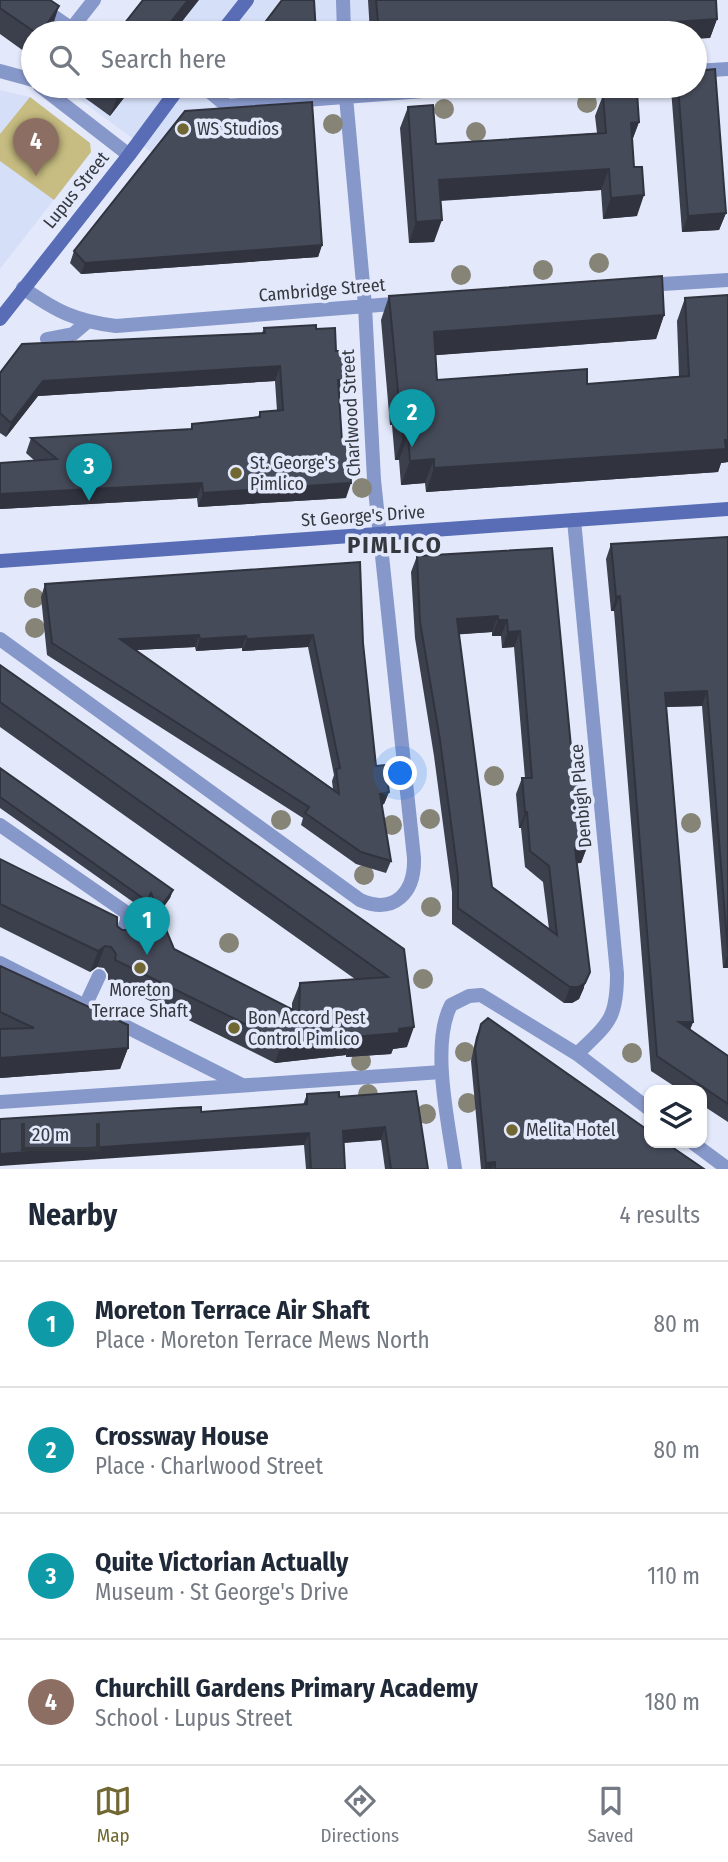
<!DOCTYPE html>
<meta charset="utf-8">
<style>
:root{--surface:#fff;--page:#f2f2f3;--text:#1f2937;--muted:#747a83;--line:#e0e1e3;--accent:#706733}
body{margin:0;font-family:"Fira Sans Condensed",sans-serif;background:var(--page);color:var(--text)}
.controls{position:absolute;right:21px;bottom:21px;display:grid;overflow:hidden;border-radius:14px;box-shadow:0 2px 5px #0004}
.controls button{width:63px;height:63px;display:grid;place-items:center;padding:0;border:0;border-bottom:2px solid var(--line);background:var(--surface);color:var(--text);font:35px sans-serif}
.scale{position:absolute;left:21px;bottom:18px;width:79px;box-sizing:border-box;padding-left:7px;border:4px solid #36383f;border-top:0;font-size:19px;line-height:24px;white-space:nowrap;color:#36383f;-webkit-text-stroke:5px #e3e9fb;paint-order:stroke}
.you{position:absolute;left:401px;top:774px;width:24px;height:24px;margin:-18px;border:5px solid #fff;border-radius:50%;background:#1a73e8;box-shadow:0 0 0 10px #1a73e833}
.badge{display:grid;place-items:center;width:46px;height:46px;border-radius:50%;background:var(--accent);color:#fff;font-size:23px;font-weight:700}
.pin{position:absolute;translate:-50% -58px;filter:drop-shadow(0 2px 4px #0008)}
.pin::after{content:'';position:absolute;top:37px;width:24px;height:21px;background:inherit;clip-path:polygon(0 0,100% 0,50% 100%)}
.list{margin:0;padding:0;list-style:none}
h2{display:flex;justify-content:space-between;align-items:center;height:91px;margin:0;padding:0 28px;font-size:30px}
h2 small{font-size:23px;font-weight:400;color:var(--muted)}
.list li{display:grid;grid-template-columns:46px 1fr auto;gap:21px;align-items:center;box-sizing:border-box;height:126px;padding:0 28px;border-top:2px solid var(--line)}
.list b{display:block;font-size:26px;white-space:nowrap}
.list p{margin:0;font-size:23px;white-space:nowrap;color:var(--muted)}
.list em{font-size:23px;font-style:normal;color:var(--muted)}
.icon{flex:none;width:38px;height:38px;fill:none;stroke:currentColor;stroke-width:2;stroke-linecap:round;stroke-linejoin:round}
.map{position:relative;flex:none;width:728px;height:1169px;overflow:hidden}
.search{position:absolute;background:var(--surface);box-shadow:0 2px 5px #0004;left:21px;right:21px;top:21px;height:77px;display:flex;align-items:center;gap:18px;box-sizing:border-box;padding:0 24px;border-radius:38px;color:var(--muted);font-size:26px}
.sheet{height:595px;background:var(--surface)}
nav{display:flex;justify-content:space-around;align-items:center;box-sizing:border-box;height:98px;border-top:2px solid var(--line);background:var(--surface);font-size:19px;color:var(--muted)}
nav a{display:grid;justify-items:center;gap:4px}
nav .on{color:var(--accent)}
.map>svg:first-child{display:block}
</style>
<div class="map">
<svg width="728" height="1169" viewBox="0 0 728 1169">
<rect width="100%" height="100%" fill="#e3e9fb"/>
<!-- built -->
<path fill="#d6dff8" d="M149,0h265l2,33h-292z
M83,86h158l-64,85 -102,-75z
M0,90l30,7 60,46 1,9 -91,117z"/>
<!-- green -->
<path fill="#c7bd82" d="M30,97l60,46 1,9 -37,48 -54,-39v-27z"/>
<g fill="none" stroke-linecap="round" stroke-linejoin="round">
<!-- lane -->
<path stroke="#8697c9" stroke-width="14" d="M30,0l42,29
M68,33l26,-33"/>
<!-- street -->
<path stroke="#8697c9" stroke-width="14" d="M343,0l1,33
M0,71l33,9
M695,71l33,-2
M40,86l89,69
M203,86l24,20 261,-20
M646,285l82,-5
M23,288c33,23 52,33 93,38l289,-23
M47,339l26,-5 13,-11
M574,520l43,454c0,45 -8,49 -40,80
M0,639l360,261c34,15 55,-7 54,-42l-40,-378 -9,-174 -20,-220
M0,825l127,88v8l-9,20
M0,963l242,122
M85,1006l14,-30
M0,1102l442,-30
M693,1143l35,26
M455,1169c-6,-44 -25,-124 -4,-164l18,-9 12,-1 96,59 72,55"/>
<!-- secondary -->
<path stroke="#586db6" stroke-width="14" d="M221,33l26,-33
M0,319l129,-164 51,-69
M0,561l728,-52"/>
</g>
<!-- trees -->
<g fill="#858476">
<circle cx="587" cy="103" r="10"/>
<circle cx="444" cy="109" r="10"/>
<circle cx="333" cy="124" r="10"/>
<circle cx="476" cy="132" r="10"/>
<circle cx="599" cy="263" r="10"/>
<circle cx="543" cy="270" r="10"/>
<circle cx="461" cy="275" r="10"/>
<circle cx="362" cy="488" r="10"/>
<circle cx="34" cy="598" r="10"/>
<circle cx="35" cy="628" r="10"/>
<circle cx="494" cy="776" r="10"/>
<circle cx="430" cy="819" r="10"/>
<circle cx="281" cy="820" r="10"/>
<circle cx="691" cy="823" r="10"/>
<circle cx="392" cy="825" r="10"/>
<circle cx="364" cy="875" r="10"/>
<circle cx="431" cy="907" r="10"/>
<circle cx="229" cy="943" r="10"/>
<circle cx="423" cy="979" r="10"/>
<circle cx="465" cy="1052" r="10"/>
<circle cx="632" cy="1053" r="10"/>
<circle cx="361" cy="1061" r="10"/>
<circle cx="368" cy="1094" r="10"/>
<circle cx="468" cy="1103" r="10"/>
<circle cx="426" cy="1114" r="10"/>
</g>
<!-- wall -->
<path fill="#3c404d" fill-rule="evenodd" d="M0,0l52,28 -4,5h-15v21l-1,3 -32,-23z
M368,0h348l1,19 -7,19 -15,-5h-325z
M84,86h49l-23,30 -29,-21z
M672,86h23l31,127 -7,17 -37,2 -11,-143z
M603,95l36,27 -7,19 5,75 -34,3 -2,-29 -161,11 -6,41 -25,1 -9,-115 8,-21 28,37 161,-11 -2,-17z
M322,245l-4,12 -237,17 -11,-11 4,-12z
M728,295v167l-7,1 -3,9 -292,20 -1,-9 -24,2 -2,-25h-4l-3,-35h-2l-9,-105 8,-24 275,19 -8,24 -221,16 2,25 150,4 92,-8 -2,-55 8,-23z
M264,328l52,1 24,65h-1l7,104 -148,9 -1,-9 -197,11v-46l35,-2 -9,-8 5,-15 159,-8 2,-6 66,-7 2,-5 17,-1 -2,-30 -237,15 -32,41 -6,-4v-60l262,-40z
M728,537v431h-5l-21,-262 -36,1 27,315 -3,8 38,26v66l-26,-17v-15h-22l-29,-19 -37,-460h-3l-5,-52 5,-15z
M552,548l20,209 15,90 -6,16h-4l7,125 -5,11 -7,4h-8l-112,-79v-32l-18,-136 -19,-118 -4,-66 6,-16zM492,632v4h9l1,12 12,-1 11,131h-3l-6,16 3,34h2l4,39 18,15 6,47 -57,-42 -33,-253z
M45,584l318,59 13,123 13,26 -5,12 -2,1 9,56 -5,12 -30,-9 -55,-39 2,-7 -256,-163 -6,-58zM195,647l1,4 46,-3v3l66,-4 26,128 -2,6 1,8 -197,-139z
M0,665l404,284 3,98 -14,2 -2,5 -45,3v-2l-71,8 -167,-83v-6l-4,-6 -7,-1 -7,5 -90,-45v-68l117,67 5,4h5l7,-5 9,-16 -143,-101v-40l173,122 -3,8 -11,15 15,36 118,60v-6l8,-20 55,-4 -355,-252z
M0,966l128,82 -8,21 -120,9z
M481,1024l223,145h-223l-10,-108 5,-24z
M416,1091l12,78h-43l-4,-29 -37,3 1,26h-39l-2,-24 -103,-33 102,-7 4,-11 32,3z"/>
<!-- shaded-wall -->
<path fill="#31343f" d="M188,0h11l-26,33h-11z
M59,6l-7,22 -4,5h-7z
M717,19l-7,19 -15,1v-6h-185z
M122,86h11l-23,30 10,-27z
M639,122l-8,21v-20z
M609,169l-8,21 -170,11 8,-21z
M644,195l-7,21 -34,3 8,-21z
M726,213l-7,17 -37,2 6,-16z
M442,220l-8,22 -25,1 7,-21z
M322,245l-4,12 -237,17 4,-11z
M664,315l-8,24 -231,17 9,-24z
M280,366l-5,15 -237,15 -32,41 5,-14 32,-42z
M338,380h7l-5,14 -7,1z
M401,401l-9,24h-2l9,-23z
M408,436l-9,24h-4l8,-23z
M728,440v22l-7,1 -3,9 -292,20 8,-24z
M434,459l-9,24 -24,2 9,-24z
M202,483l-5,15 -197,11v-15z
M351,483l-5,15 -148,9 5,-14z
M620,596l-6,15h-3l5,-14z
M498,616l-6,16 -41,3 6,-16z
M498,620h9l-6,16h-9z
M520,631l-6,16 -12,1 6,-16z
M199,635l-4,12 -79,4 4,-12z
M313,635l-5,12 -66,4 5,-12z
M246,636l-4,12 -46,3 4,-12z
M707,691l-5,15 -42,1 5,-14z
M389,792l-5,12 -8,2 4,-12z
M525,812h2l-6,16h-2z
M587,847l-6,16 -11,1 5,-16z
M173,890l-3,8 -14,20 3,-9z
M105,946l-8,21 -7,5 8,-21z
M728,953v15h-5z
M590,972l-11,27 -7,4h-8l6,-16z
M679,1022h14l-6,15z
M414,1027l-7,20 -14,2 -2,5 -45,3 7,-20z
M353,1035l-7,20 -71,8 7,-21z
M128,1048l-8,21 -120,9v-20z
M385,1127l-4,13 -43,3 5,-12z
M309,1133l-5,12 -304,21v-12z
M495,1162l-3,7h-8l2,-6z"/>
<!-- building -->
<path fill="#464b5a" stroke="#31343f" stroke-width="2" fill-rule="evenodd" d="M0,0h50l9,6 -18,27h-5l-36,-25z
M143,0h45l-26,33h-45z
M282,0h32l2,33h-59z
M376,0h340l1,19 -207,14h-131z
M715,69l11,144 -38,3 -10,-130h17v-15z
M637,92l2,30 -8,1 3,44h8l2,28 -33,3 -2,-29 -170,11 3,40 -26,2 -8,-115 25,-2 3,39 170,-11 -3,-38z
M312,102l10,143 -237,18 -11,-12 111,-140z
M662,276l2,39 -230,17 3,48 150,-11v15l102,-8 -4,-78 43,-3v145h-3l1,9 -292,19v-9l-24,2 -2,-25 -5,1 -2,-36 -2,1 -10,-106z
M316,325v4l19,-1 1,23h8l1,29h-7l4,62 7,-1 2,42 -148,10 -1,-10 -202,11v-31l57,-4 -26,-21 161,-9v-5l68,-7v-5l23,-2 -3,-44 -237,15 -32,42 -11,-10v-40l22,-29 243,-11 -1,-5z
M728,537v416l-21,-262 -42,2 28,329h-14l49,34v48l-71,-48 -37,-460 -4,1 -5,-53z
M552,548l20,209h6l9,90 -12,1 15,124 -5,11 -7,4h-8l-112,-79v-32l-18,-136 -20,-118 -3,-66zM498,616v4h9l1,12 12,-1 12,147h-10l3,34h2l3,39 19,15 8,69 -65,-48 -35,-268z
M360,562l3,81 13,123 9,-1 4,27 -9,2 11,67 -30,-9 -56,-39 4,-6 -257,-164 -7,-59zM199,635l1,4 46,-3 1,3 66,-4 27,133 -4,1 3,25 -219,-155z
M0,665l404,284 10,78 -15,2v4l-46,4v-2l-71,7 -167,-82 1,-6 -5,-7 -6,-1 -7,5 -98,-47v-45l117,58v9l5,4h5l7,-5 17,-32 23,56 125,64 1,-30 88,-6 -388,-275z
M0,768l173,122 -14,19 -2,-1 -6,-15 -4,8 -147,-104z
M0,966l128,59v23l-128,10v-29l34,-1 -34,-16z
M488,1018l161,113v12h17l38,26h-209v-7l-9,1 -11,-115 6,-24z
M416,1091l12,78h-37l-6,-42 -42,4 2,38h-34l-2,-36 -309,21v-35l179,-11 22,-1v5l106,-8v-10l32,-2v5z"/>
<!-- markers -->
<g fill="#706733" stroke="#e3e9fb" stroke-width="2.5">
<circle cx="183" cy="129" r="7"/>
<circle cx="236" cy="473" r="7"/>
<circle cx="140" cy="968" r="7"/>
<circle cx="234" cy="1028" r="7"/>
<circle cx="512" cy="1130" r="7"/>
</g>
<g text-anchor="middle" stroke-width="7" stroke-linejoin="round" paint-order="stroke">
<!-- poi labels -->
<g font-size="18" fill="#36383f" stroke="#e3e9fb" text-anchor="start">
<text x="197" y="135">WS Studios</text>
<text x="250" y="469">St. George's<tspan x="250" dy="21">Pimlico</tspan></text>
<text x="140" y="996" text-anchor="middle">Moreton<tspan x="140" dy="21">Terrace Shaft</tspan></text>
<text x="248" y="1024">Bon Accord Pest<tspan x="248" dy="21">Control Pimlico</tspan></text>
<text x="526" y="1136">Melita Hotel</text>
</g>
<!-- street labels -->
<g font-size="18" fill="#36383f" stroke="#e3e9fb">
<text transform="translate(76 190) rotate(-51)" y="6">Lupus Street</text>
<text transform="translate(322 290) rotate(-5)" y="6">Cambridge Street</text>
<text transform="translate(351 413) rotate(-93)" y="6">Charlwood Street</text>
<text transform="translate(363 516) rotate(-4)" y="6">St George's Drive</text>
<text transform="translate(581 796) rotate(-95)" y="6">Denbigh Place</text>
</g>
<!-- district labels -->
<g font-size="24" font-weight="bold" letter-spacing="2" fill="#36383f" stroke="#e3e9fb">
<text x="395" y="553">PIMLICO</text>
</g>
</g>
</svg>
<div class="controls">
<button><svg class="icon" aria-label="layers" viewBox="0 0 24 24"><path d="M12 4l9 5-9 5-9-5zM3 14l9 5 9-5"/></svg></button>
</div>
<div class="scale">20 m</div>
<div class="you"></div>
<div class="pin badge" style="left:147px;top:955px;background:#0f9aa8">1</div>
<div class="pin badge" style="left:412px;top:447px;background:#0f9aa8">2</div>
<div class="pin badge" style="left:89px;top:501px;background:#0f9aa8">3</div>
<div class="pin badge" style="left:36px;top:176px;background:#8d6e63">4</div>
<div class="search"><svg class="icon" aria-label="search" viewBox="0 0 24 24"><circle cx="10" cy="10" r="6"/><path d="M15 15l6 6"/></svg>Search here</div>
</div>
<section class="sheet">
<h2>Nearby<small>4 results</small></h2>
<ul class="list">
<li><span class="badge" style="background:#0f9aa8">1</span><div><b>Moreton Terrace Air Shaft</b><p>Place · Moreton Terrace Mews North</p></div><em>80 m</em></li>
<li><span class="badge" style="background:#0f9aa8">2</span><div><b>Crossway House</b><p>Place · Charlwood Street</p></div><em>80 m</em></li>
<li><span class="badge" style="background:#0f9aa8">3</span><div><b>Quite Victorian Actually</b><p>Museum · St George's Drive</p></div><em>110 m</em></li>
<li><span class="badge" style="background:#8d6e63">4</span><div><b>Churchill Gardens Primary Academy</b><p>School · Lupus Street</p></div><em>180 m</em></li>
</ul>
</section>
<nav>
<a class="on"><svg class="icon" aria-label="map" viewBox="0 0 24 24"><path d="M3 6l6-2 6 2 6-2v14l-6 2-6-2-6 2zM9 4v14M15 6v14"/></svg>Map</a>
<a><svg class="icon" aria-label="directions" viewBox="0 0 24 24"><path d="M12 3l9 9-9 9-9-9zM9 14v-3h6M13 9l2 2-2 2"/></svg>Directions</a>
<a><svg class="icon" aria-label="saved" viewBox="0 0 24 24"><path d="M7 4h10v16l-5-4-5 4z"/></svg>Saved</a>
</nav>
